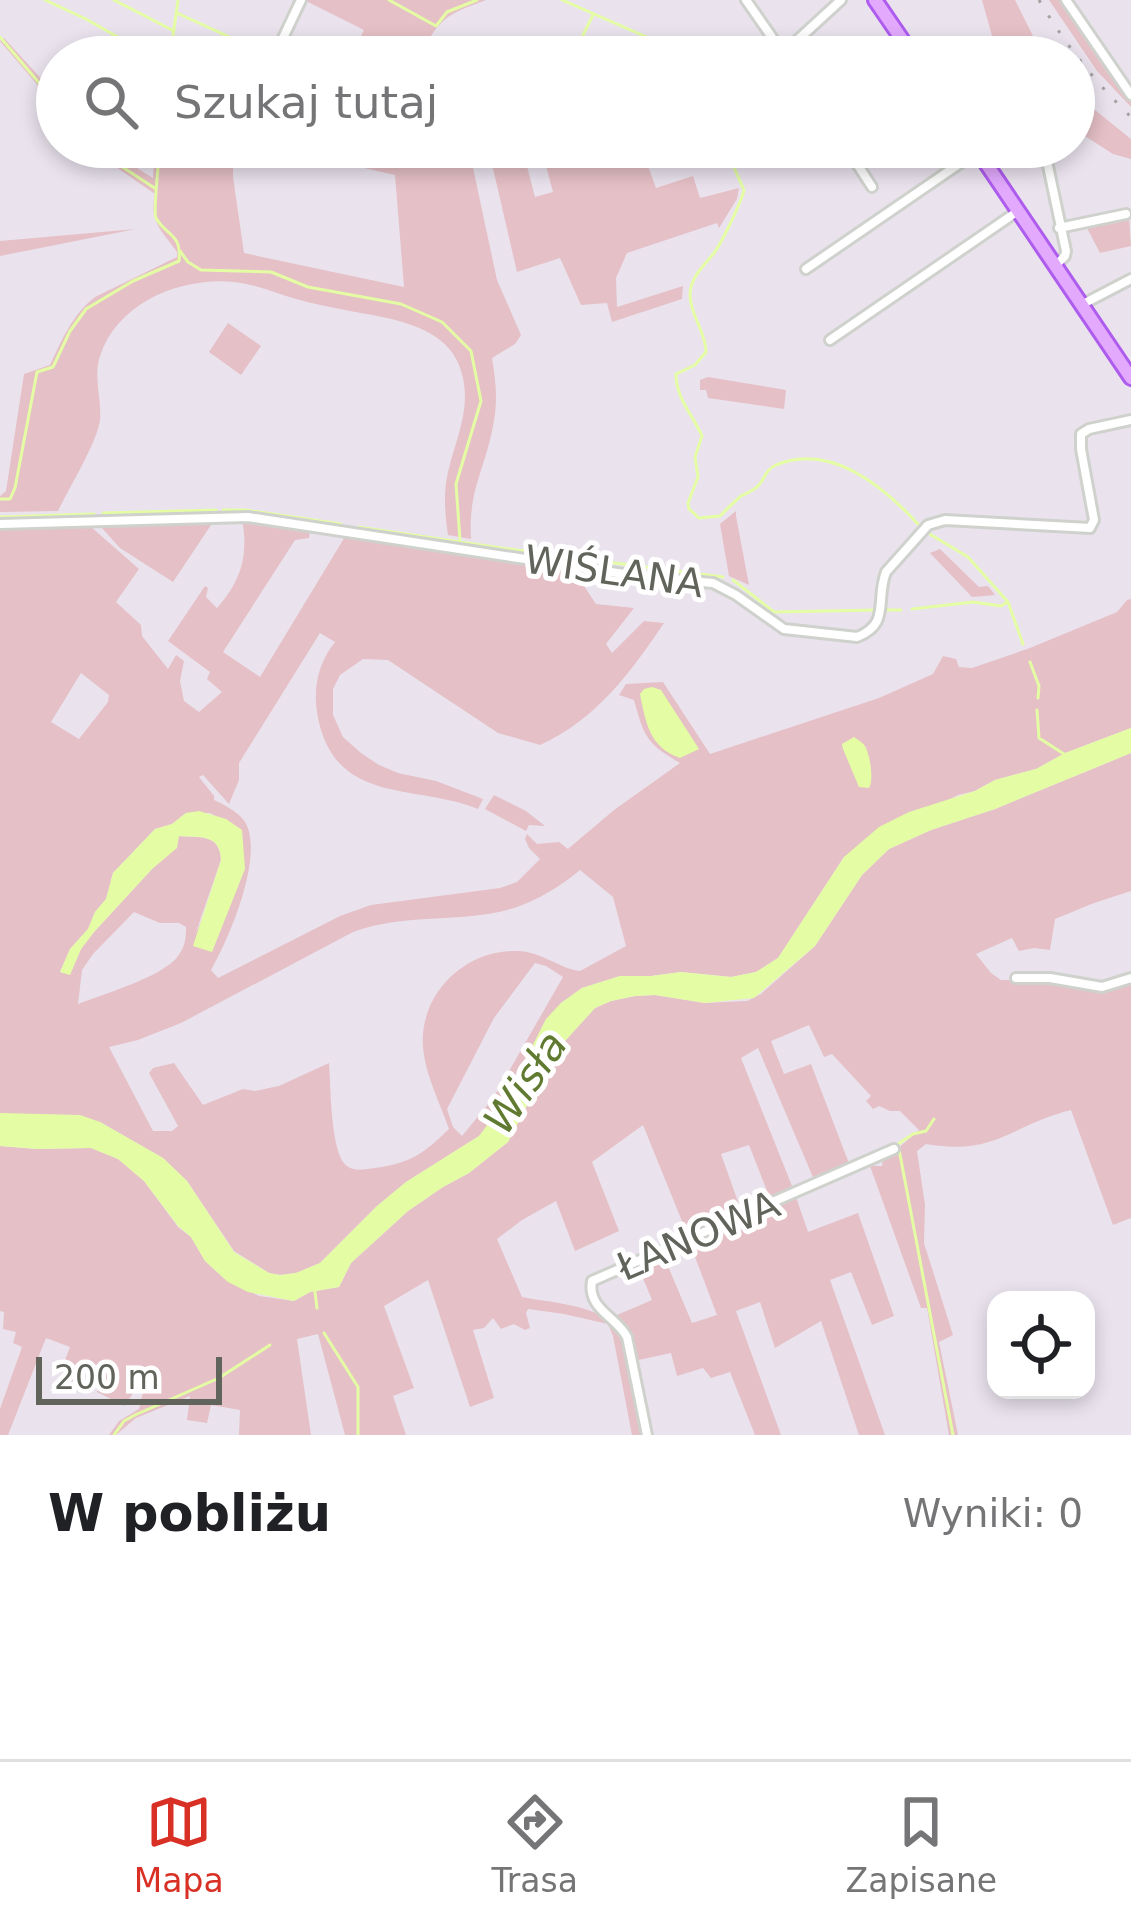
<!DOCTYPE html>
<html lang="pl">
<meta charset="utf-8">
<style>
:root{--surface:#fff;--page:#f2f2f2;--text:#202124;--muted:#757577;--line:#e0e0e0;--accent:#d93025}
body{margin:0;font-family:"DejaVu Sans",sans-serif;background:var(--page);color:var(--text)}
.controls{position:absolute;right:36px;bottom:36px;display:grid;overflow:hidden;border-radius:24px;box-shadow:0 6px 18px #0003}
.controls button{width:108px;height:108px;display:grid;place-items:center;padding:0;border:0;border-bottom:3px solid var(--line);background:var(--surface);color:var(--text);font:60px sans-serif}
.scale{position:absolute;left:36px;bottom:30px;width:186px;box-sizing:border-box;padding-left:12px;border:6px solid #60645b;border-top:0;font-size:33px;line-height:42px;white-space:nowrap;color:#60645b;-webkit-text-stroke:9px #fff;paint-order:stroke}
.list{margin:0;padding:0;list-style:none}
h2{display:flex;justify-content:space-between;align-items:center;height:156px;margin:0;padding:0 48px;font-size:51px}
h2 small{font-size:39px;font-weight:400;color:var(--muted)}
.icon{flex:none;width:66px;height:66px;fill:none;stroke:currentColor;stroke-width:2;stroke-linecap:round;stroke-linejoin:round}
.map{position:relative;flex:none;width:1131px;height:1435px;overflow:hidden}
.search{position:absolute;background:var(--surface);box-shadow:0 6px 18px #0003;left:36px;right:36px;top:36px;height:132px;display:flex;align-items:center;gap:30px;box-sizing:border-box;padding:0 42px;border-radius:66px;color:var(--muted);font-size:45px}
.sheet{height:324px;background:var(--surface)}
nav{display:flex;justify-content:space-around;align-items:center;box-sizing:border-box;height:168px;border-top:3px solid var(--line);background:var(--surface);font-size:33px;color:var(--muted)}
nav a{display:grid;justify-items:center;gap:6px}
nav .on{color:var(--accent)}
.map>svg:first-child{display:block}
</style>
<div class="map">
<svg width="1131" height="1435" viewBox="0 0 1131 1435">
<rect width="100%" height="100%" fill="#eae3ee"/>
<!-- green -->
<path fill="#e5c0c6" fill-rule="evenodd" d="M304,0h182c-41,15 -46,18 -67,57h-74l3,-5 4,1 12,-23z
M982,0h33l23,46 9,11h-31l-6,-14h-16z
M1049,0h13l42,67 27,32v8l-34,-36z
M4,38l53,58v12l-57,-67z
M1074,88l21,22 36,29v20l-18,-5 -39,-25 5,-6 -5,-5z
M87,147h16l50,31 2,-31h78v30l11,76 160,34 -9,-112 -31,-7 10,-21h89l2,3 4,-1 28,131 24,55 -6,9 -23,14c4,23 6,45 1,68 -8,44 -25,64 -22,113l-23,-4c-3,-21 -5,-42 0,-63 9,-38 26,-68 11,-107 -16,-41 -72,-47 -109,-54 -18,-4 -37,-7 -54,-12 -21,-6 -41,-15 -62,-17 -53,-5 -116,20 -134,74 -7,22 2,42 0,64 -3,23 -31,68 -42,91l-58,1v-16l6,-5 18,-117 26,-9c12,-25 22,-50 45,-68l82,-40v-5c-15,-21 -28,-30 -22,-58z
M488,147h34l13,50 18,-5 -12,-45h100l15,41 37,-12 7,22 39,-10 -2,11 -18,29 -2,-5 -90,30 -11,25 1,29 66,-21 -1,13 -70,23 -5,-19 -26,2 -21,-47 -43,14z
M1129,217l2,29 -31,7 -14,-27z
M136,229l-136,27v-15z
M228,323l33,23 -20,29 -32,-23z
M708,377l78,13 -2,19 -76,-11 -2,-8h-6v-10z
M736,511v5l13,69 -20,-9 -9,-52z
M215,519l-42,63 -53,-34 -19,-21 3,-4z
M242,520l68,10 -1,8 -14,2 -72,112 37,25 86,-142 226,33 24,36 38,4 -28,36 6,9 32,-32 20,2c-33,49 -68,97 -124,122l-42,-12 -110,-73 -25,-1 -23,16 -7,14v26l10,22 18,16 18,12 19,8 38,8 47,18 -5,10c-62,-26 -146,-2 -161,-97 -4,-26 2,-50 18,-70l-15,-9 -81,130v17l-10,24 -26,-29 -4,2 15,19v4c9,4 26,13 31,22 20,33 -16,117 -34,148l7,8 122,-62 31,-11 129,-17 17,-6 23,-23 -11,-11 -4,-9 2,-5 10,10 22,-2 9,7 46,-39 66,-47c-33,-19 -36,-26 -46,-63l-15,-5 7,-11 37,-2 47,72 169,-56 54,-24 10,-18 13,3 3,8 13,1 58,-20 87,-36 10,-12 4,-1v129l-66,25 -29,16 -41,11 -20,11 -17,4 -114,62 -66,101 -22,14 -25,5 -50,-5 -30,4h-31l-38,12 -21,15 -41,63 -26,53 -15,17 -73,46 -29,24 -57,57 -24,10 -16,2 -11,-2 -35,-22 -47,-70 -24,-23 -63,-36 -100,-9v-585l90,-2 49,43 -23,33 25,23 1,11 26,33 8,-14 8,6 -4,20 4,20 15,11 23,-20 -15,-13 3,-7 -42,-31 37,-55 3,2 -2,9 11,11c24,-27 32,-53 25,-88zM81,673l28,22 -1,7 -29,37 -28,-17zM186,813h24l32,17 -47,105 26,-75c-1,-27 -22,-22 -43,-24l-2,12 -24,21 -58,63 -13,17 -11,25 -10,-2 10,-23 18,-20 7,-17 11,-13 7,-26 42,-44 17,-5zM580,870l33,27 13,49 -46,25c-20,-2 -37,-19 -62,-20 -53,-2 -99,43 -95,96 2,27 17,56 26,82 -26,25 -38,34 -74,39 -9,1 -21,4 -28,-2 -17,-13 -16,-81 -18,-103l-50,23 -24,5 -12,-2 -40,16 -29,-42 -21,5 -4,5 29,53 -6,5h-19l-44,-84 29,-7 43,-17 172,-91c54,-20 108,-8 161,-24 24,-8 47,-22 66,-38zM134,912l26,11h19l7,4c0,11 -1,20 -8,29 -15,21 -75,38 -100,48l4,-34 11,-16zM535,963l11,3 17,11 -69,120 -32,39 -9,-9 -6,-18 47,-91z
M940,549l39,38 9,-1 7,9 -23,2 -42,-44z
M1131,753v138l-37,12 -39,16 -5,31 -16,-2 -15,3 -7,-13 -36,16 15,19 10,7h46l51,10 33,-9v237l-18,7 -42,-115c-60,15 -75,46 -145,34l-9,7 8,54 -1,38 29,92 -14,7 19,93h-9l-22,-127h-6l-51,-142h12l1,-8 13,-8 23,-20 -19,-19h-10l-11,-5 -6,3 -7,-8 5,-5 -39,-42 -8,3 -15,-32 -38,16 13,33 27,-10 39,102 -35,16 -57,-134 -17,10 53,133 -23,10 -22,-56 -28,9 21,59 -54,23 -45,-111 -51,37 27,69 -44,20 -19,-50 -34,19 -25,19 25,58c34,7 86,7 104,42l18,96h-12l-19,-99 -5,-12 -44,-10 -36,-5 -2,4 4,15 -5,2 -11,-6 -13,5 -8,-11 -9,10 -11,2 21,68 -24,9 -42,-127 -44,26 30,82 -21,8 13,39h-61l-27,-101 -21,5 14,96h-72l1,-25 -29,-5 -4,18 -20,-3 3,-24 -54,22 -20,17h-7l10,-14 20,-12 8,-33 -3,-1 -19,31 -28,-14 6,-15 -17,-9 -9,18 -9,-3 2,-9 -8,-6 8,-21 -24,-9 -38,97h-8v-26l22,-62 -9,-4 3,-11 -13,-3 1,-17 -4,-1v-165l37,3 54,-1 27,11 26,22 34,46 13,10 14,24 21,19 33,16 35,5 16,-9 29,-5 12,-24 57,-52 35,-24 26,-14 39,-31 38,-73 19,-28 30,-33 16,-7 24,-5 20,-1 50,8 42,-2 14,-7 54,-48 47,-71 27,-26 42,-19 64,-21z
M494,795l32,16 19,15 -16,-1 -3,6 -41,-22z
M796,1197l12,35 50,-19 36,103 -22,9 -21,-53 -21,8 55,155h-26l-38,-114 -46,27 -15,-46 -24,9 45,124h-26l-25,-63 -19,6 -8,-10 -26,8 -6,-23 -37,8 -8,-31 -9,-15 35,-15 -15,-36 25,-12 30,71 25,-8 -28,-74z"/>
<!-- water -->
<path fill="#e4fda4" d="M652,687l9,3 38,59 -19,9c-31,-11 -34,-35 -40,-64l4,-5z
M1131,728v25l-136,56 -64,21 -42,19 -27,26 -47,71 -61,52 -49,5 -50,-8 -20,1 -24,5 -16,7 -30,33 -19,28 -38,73 -39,31 -26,14 -35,24 -57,52 -12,24 -29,5 -16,9 -46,-9 -20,-10 -23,-21 -14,-24 -13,-11 -34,-45 -26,-22 -27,-11 -54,1 -37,-3v-33l80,2 20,7 63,36 24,23 47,71 35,21 11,2 16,-2 24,-10 57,-57 29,-24 73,-46 24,-32 43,-85 15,-16 21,-15 38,-12h31l30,-4 50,5 25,-5 22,-14 66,-101 35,-30 30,-15 66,-21 20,-11 41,-11 29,-16z
M854,737c4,3 10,6 12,11 4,9 8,31 3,40l-10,-1 -16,-38 -1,-5z
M199,811l27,8 16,11 3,39 -33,83 -19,-6 28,-86c-1,-27 -21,-22 -42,-24l-2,12 -25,21 -58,63 -13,17 -11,26 -10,-3 10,-23 18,-20 7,-17 11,-13 7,-26 42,-44 17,-5 14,-11z"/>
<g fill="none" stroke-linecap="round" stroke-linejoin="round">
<!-- stream -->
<path stroke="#e4fda4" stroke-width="3" d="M45,0l41,19 67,38
M114,0l60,31
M389,0l47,26 11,-14 30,-12
M562,0l121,53 2,4
M177,13l92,42
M0,37l57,67
M170,57l8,-57
M572,57l21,-42
M92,147l64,42
M725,147l19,43c-3,13 -22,52 -30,63 -10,13 -24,24 -24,42 0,20 16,37 16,57l-11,13 -19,9c0,25 17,41 26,62l-7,21 3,20 -10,26 1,6 10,9 21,-2c7,-7 14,-14 21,-20 6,-3 12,-5 17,-10 7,-7 7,-16 18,-21 55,-23 108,22 142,59
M180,251l8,11 13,8 70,2 37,15 93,17 41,18 29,29 10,50 -25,83 4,56
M0,499h10l5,-11 22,-116 16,-5 17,-36 16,-22 47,-28 46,-20c3,-28 -13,-25 -23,-43 -3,-5 3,-60 4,-71
M223,510h22l96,14
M103,513l113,-3
M0,517l94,-3
M358,527l199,29
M928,533l40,24 40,45 15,42
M569,557l154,20
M733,580l41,32 102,-2
M912,609l61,-7 28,4 5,-3
M885,610h16
M1030,662l9,24 -1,12
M1037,710l2,28 25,16
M934,1119l-8,12 -13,3 -15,10 55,291
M315,1292l2,16
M324,1333l34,54v48
M114,1435l10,-14 11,-6 84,-37 51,-33"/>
<!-- minor casing -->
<g stroke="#cfd2cc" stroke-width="14">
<path id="minor" d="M746,0l39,56
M1066,0l65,95
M274,57l27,-57
M779,57l62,-57
M846,147l26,40
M1044,147l22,104 -1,5 -9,9
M1059,228l67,-14
M806,269l172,-118
M1083,304l48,-25
M830,340l188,-129
M0,524l248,-7 396,60 69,6 23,12 48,34 73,8c34,-13 18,-37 29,-65l42,-47 17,-5 145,8 4,-8 -13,-71v-15l8,-5 42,-9
M1016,978h34l52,9 29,-9
M647,1435l-20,-98c-11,-21 -40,-28 -35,-56l302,-132"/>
</g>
<!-- primary casing -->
<g stroke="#ae5cee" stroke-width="18">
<path id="primary" d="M875,0l39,57
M975,147l156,231"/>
</g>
<!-- minor -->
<use href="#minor" stroke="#fff" stroke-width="8"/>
<!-- primary -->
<use href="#primary" stroke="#e2a9fd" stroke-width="12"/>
<!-- rail -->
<path stroke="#a3a4a1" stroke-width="3" stroke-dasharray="3 15" stroke-linecap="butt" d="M1039,0c26,44 56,82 92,117"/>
</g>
<g text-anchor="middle" stroke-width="10" stroke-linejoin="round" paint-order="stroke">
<!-- street labels -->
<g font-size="39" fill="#60645b" stroke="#fff">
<text transform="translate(614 571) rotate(8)" y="14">WIŚLANA</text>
<text transform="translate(698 1235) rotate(-23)" y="14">ŁANOWA</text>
</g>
<!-- water labels -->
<g font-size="42" font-style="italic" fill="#607b31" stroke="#fff">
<text transform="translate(525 1082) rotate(-56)" y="15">Wisła</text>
</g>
</g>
</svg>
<div class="controls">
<button><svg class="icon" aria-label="locate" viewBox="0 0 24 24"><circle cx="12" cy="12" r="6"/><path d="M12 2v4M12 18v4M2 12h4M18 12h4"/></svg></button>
</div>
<div class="scale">200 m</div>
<div class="search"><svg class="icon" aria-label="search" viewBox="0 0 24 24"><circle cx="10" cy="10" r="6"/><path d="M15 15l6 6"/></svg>Szukaj tutaj</div>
</div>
<section class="sheet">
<h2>W pobliżu<small>Wyniki: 0</small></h2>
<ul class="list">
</ul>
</section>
<nav>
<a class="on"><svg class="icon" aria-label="map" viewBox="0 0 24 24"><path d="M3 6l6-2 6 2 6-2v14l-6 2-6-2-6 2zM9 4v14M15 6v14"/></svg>Mapa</a>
<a><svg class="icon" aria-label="directions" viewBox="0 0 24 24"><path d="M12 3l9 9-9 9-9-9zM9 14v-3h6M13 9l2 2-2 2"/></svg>Trasa</a>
<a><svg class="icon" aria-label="saved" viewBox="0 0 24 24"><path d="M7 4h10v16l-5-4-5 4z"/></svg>Zapisane</a>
</nav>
